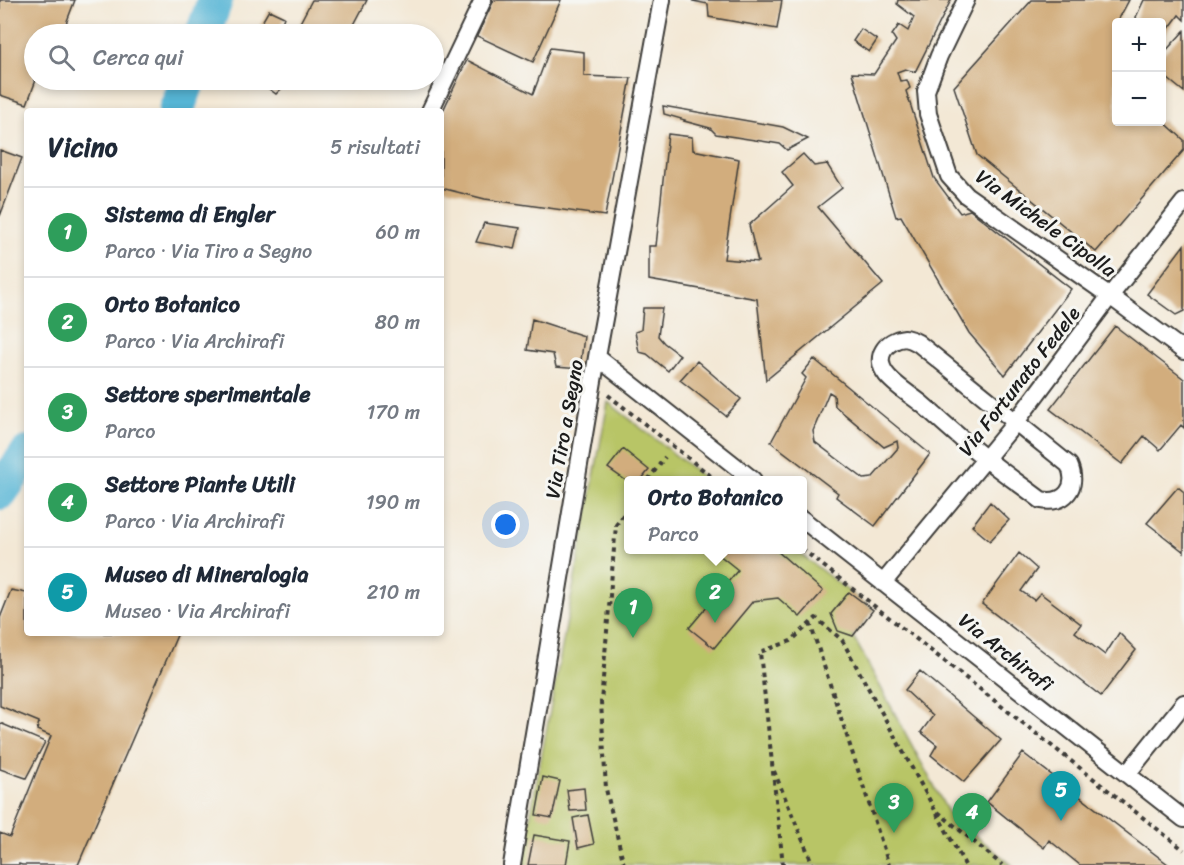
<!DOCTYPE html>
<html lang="it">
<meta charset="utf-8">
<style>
:root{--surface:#fff;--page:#f2f2f3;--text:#1f2937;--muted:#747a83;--line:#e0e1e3;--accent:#db2777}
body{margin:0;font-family:Sriracha,sans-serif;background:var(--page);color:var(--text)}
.controls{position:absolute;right:18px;top:18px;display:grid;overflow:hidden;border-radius:6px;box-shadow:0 3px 9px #0003}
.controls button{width:54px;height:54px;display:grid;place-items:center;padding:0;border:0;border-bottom:2px solid var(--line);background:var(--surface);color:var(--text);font:30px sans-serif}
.you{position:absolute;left:506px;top:525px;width:21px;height:21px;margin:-15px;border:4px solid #fff;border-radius:50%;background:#1a73e8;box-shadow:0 0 0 9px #1a73e833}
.badge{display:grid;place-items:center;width:39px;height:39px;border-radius:50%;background:var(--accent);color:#fff;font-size:20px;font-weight:700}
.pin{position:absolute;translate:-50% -50px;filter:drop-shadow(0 2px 3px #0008)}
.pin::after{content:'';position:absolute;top:32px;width:21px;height:18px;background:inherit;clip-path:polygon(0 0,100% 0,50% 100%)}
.popup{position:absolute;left:624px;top:476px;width:183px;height:78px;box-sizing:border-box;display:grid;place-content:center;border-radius:6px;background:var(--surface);filter:drop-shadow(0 2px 4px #0005);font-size:20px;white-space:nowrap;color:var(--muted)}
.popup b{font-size:22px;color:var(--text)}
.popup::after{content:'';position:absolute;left:50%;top:100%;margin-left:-12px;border:12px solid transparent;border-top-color:var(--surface)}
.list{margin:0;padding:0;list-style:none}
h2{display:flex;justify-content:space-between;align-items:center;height:78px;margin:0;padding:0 24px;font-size:26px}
h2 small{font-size:20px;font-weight:400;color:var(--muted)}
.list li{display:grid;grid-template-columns:39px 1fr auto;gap:18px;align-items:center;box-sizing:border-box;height:90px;padding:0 24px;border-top:2px solid var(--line)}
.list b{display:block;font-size:22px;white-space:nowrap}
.list p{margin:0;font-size:20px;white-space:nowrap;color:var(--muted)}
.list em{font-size:20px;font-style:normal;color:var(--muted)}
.icon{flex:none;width:33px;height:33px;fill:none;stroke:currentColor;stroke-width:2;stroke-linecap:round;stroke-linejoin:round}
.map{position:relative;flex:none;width:1184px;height:865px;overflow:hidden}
.search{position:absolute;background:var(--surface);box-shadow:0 3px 9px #0003;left:24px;top:24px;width:420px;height:66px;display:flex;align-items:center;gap:15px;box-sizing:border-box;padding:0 21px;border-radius:33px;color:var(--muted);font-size:22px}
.panel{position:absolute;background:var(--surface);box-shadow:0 3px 9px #0003;left:24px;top:108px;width:420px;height:528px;border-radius:6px}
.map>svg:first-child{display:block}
</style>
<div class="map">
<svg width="1184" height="865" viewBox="0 0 1184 865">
<rect width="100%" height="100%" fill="#f6f6f2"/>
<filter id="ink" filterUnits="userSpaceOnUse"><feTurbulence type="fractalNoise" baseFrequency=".0167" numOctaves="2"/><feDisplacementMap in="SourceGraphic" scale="12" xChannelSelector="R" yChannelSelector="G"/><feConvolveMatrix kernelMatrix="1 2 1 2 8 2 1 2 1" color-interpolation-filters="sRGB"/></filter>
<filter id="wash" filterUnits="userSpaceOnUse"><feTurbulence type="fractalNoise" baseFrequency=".008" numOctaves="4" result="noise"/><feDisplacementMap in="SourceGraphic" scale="24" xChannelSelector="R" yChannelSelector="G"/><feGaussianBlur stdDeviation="1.35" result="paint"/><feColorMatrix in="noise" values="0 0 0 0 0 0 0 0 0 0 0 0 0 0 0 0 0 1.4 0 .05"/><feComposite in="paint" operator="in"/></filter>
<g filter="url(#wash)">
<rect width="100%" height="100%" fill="#f3e8d5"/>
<!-- green -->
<path fill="#b8c566" stroke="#6a7041" stroke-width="1.5" d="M608,402l99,78h-79v70h167l78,60 -20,26 96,178 63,51h-491z"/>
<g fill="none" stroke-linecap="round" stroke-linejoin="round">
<!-- river -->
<path stroke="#57b5d5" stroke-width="36" d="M203,34l12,-34
M176,111l12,-31
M0,492l27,-38"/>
</g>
<g id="blocks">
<!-- building -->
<path fill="#d2ad7d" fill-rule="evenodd" d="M0,0h75l-13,34 -8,-3 -1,3h-19v46h2l-9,24 -27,-9z
M312,0h55l-18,34h-55z
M494,0h67l-28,62 -56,-26z
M694,0h88l-5,29 -68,-12 -1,-13 -15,-3z
M898,0h53l-36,72 -10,-3 -8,3 3,9 7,-1 3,8 -4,3 28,87 26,35 10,-3 101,79 -66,86 -36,-42 -68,-117 -5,1 -44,-144 22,1 22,-33 -4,-6 7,-10 9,6 6,-14 -17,-13z
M1032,0h97l-15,28 2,3v91h46v-2l22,20v10l-88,102 -119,-97 -23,-68z
M1144,0h40v20l-5,-5 -17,23v-16h-27l2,-1 -1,-4z
M269,10l15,7 -5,15 3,2h-27z
M861,29l16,11 -8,12 -16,-11z
M1184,31v61l-22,-18v-19z
M550,48l34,4v24l47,2 -26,138 -120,-17 -44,-11v-73l26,-55 66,34z
M260,80h33l-5,8 -5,-1 -7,7 -11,-8z
M663,106l120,21 25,12 -21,11 -7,-6 -64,-10 -6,-6 -26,-7 1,-1 -21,-6z
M668,134l24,3 1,13 46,9 -15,100 34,3 -9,-37 44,-39 -11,-14 21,-18 11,12 13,-2 15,24 -24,19 65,77 -117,96 -9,-81 -108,-19v-34h7z
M0,150l22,8 -22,58z
M484,223l36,5 -5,21 -39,-7z
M1184,245v66l-8,4 -29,-21z
M643,308h19l-4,28 6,7 16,12 -12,16 -21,-17 -8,-2 -4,-20 6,-2z
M532,319l52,17 -4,33 -24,-2 -3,-13 -26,-4z
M1115,326l69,53v49l-3,-3 -21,25 -16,-14 -22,28 -72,-55z
M814,359l116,95 -55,72 -39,-29 2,-4 -67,-51 35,-64 -4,-4zM829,392l5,3 1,11 49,41 13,-6 1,7 -26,30 -8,1 -49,-37 -2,-11z
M697,361l44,38 -15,17 -46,-36z
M623,449l26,21 -8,10h-13v2l-20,-14z
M1178,487l6,5v60l-37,-29z
M990,502l19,18 -19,21 -18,-15z
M713,550h63l47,41 -23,26 -22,-19 -25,3 -39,47 -25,-20 49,-58z
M1019,553l18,16 -16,22 13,9 6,-7 41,31 -6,8 30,23 14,-22 17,17 -35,46 -119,-92z
M11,590l16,3v40h151l-100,232h-56l-3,-1v1h-19v-32l10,4 41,-101 -14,-6 2,-8 -39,-16v-88z
M849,592l24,18 -20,26 -15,-5 -7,-17z
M920,671l81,69 -37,42 -33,-27 6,-10 -16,-13 12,-16 -28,-26z
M0,723l45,19 -19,36 -26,-9z
M1023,753l146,112h-89l-31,-25 -5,8 -57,-46z
M543,777l17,4 -8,37 -16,-3z
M584,788l2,22 -16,1 -3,-21z
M588,815l6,29 -16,4 -5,-30z
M534,835l36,6 -4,24h-38z"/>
</g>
</g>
<g filter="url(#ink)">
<use href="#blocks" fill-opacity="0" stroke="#3c3b38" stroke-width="1.5"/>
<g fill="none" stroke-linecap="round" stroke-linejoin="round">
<!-- street casing -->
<g stroke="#3c3b38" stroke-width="20">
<path id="street" d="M966,0l-27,56 -13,35 2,23 21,62 17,19 144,101 74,55
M430,111l53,-111
M905,338l7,2 6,3 151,122c10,22 -4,40 -28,35 -18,-14 -38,-27 -56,-42 -22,-17 -42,-36 -63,-54 -11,-9 -28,-19 -36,-30 -13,-17 0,-34 19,-36z
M597,357l156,123
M802,519l382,300
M883,583l132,-160 95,-127 74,-94
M1127,774l57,-71
M512,865l85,-508 65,-357"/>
</g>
<!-- path -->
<path stroke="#3c3b38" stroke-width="4" stroke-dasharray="4.5 4.5" stroke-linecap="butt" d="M608,395l108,85
M648,480l17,-23
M802,549l382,301
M810,623l79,242
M774,771l39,94
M938,812l64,53
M624,865l-18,-76 -5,-87 15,-177 12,-17
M783,865l-23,-213 31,-11 25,-23 26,22 123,225"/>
<!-- street -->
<use href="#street" stroke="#fff" stroke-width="16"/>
</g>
</g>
<g text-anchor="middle" stroke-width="6" stroke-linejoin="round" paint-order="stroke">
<!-- street labels -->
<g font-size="20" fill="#1c1c1c" stroke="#f6f6f2">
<text transform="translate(1046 223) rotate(36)" y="7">Via Michele Cipolla</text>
<text transform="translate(1019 381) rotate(-52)" y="7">Via Fortunato Fedele</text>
<text transform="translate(564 429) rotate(-80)" y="7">Via Tiro a Segno</text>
<text transform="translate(1006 652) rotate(38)" y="7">Via Archirafi</text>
</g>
</g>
</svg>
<div class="controls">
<button>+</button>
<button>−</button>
</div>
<div class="you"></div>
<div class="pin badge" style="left:633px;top:638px;background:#2e9e5b">1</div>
<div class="pin badge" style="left:715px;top:623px;background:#2e9e5b">2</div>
<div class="popup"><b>Orto Botanico</b>Parco</div>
<div class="pin badge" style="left:894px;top:833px;background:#2e9e5b">3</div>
<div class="pin badge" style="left:972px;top:843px;background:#2e9e5b">4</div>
<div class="pin badge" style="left:1061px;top:821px;background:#0f9aa8">5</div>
<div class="search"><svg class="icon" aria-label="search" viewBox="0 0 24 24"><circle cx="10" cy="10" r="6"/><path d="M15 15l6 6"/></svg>Cerca qui</div>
<section class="panel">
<h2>Vicino<small>5 risultati</small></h2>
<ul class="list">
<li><span class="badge" style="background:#2e9e5b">1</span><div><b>Sistema di Engler</b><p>Parco · Via Tiro a Segno</p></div><em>60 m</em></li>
<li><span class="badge" style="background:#2e9e5b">2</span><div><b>Orto Botanico</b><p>Parco · Via Archirafi</p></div><em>80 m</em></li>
<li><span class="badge" style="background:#2e9e5b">3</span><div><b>Settore sperimentale</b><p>Parco</p></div><em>170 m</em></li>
<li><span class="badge" style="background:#2e9e5b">4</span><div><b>Settore Piante Utili</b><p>Parco · Via Archirafi</p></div><em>190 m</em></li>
<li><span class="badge" style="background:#0f9aa8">5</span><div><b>Museo di Mineralogia</b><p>Museo · Via Archirafi</p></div><em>210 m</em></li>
</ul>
</section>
</div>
